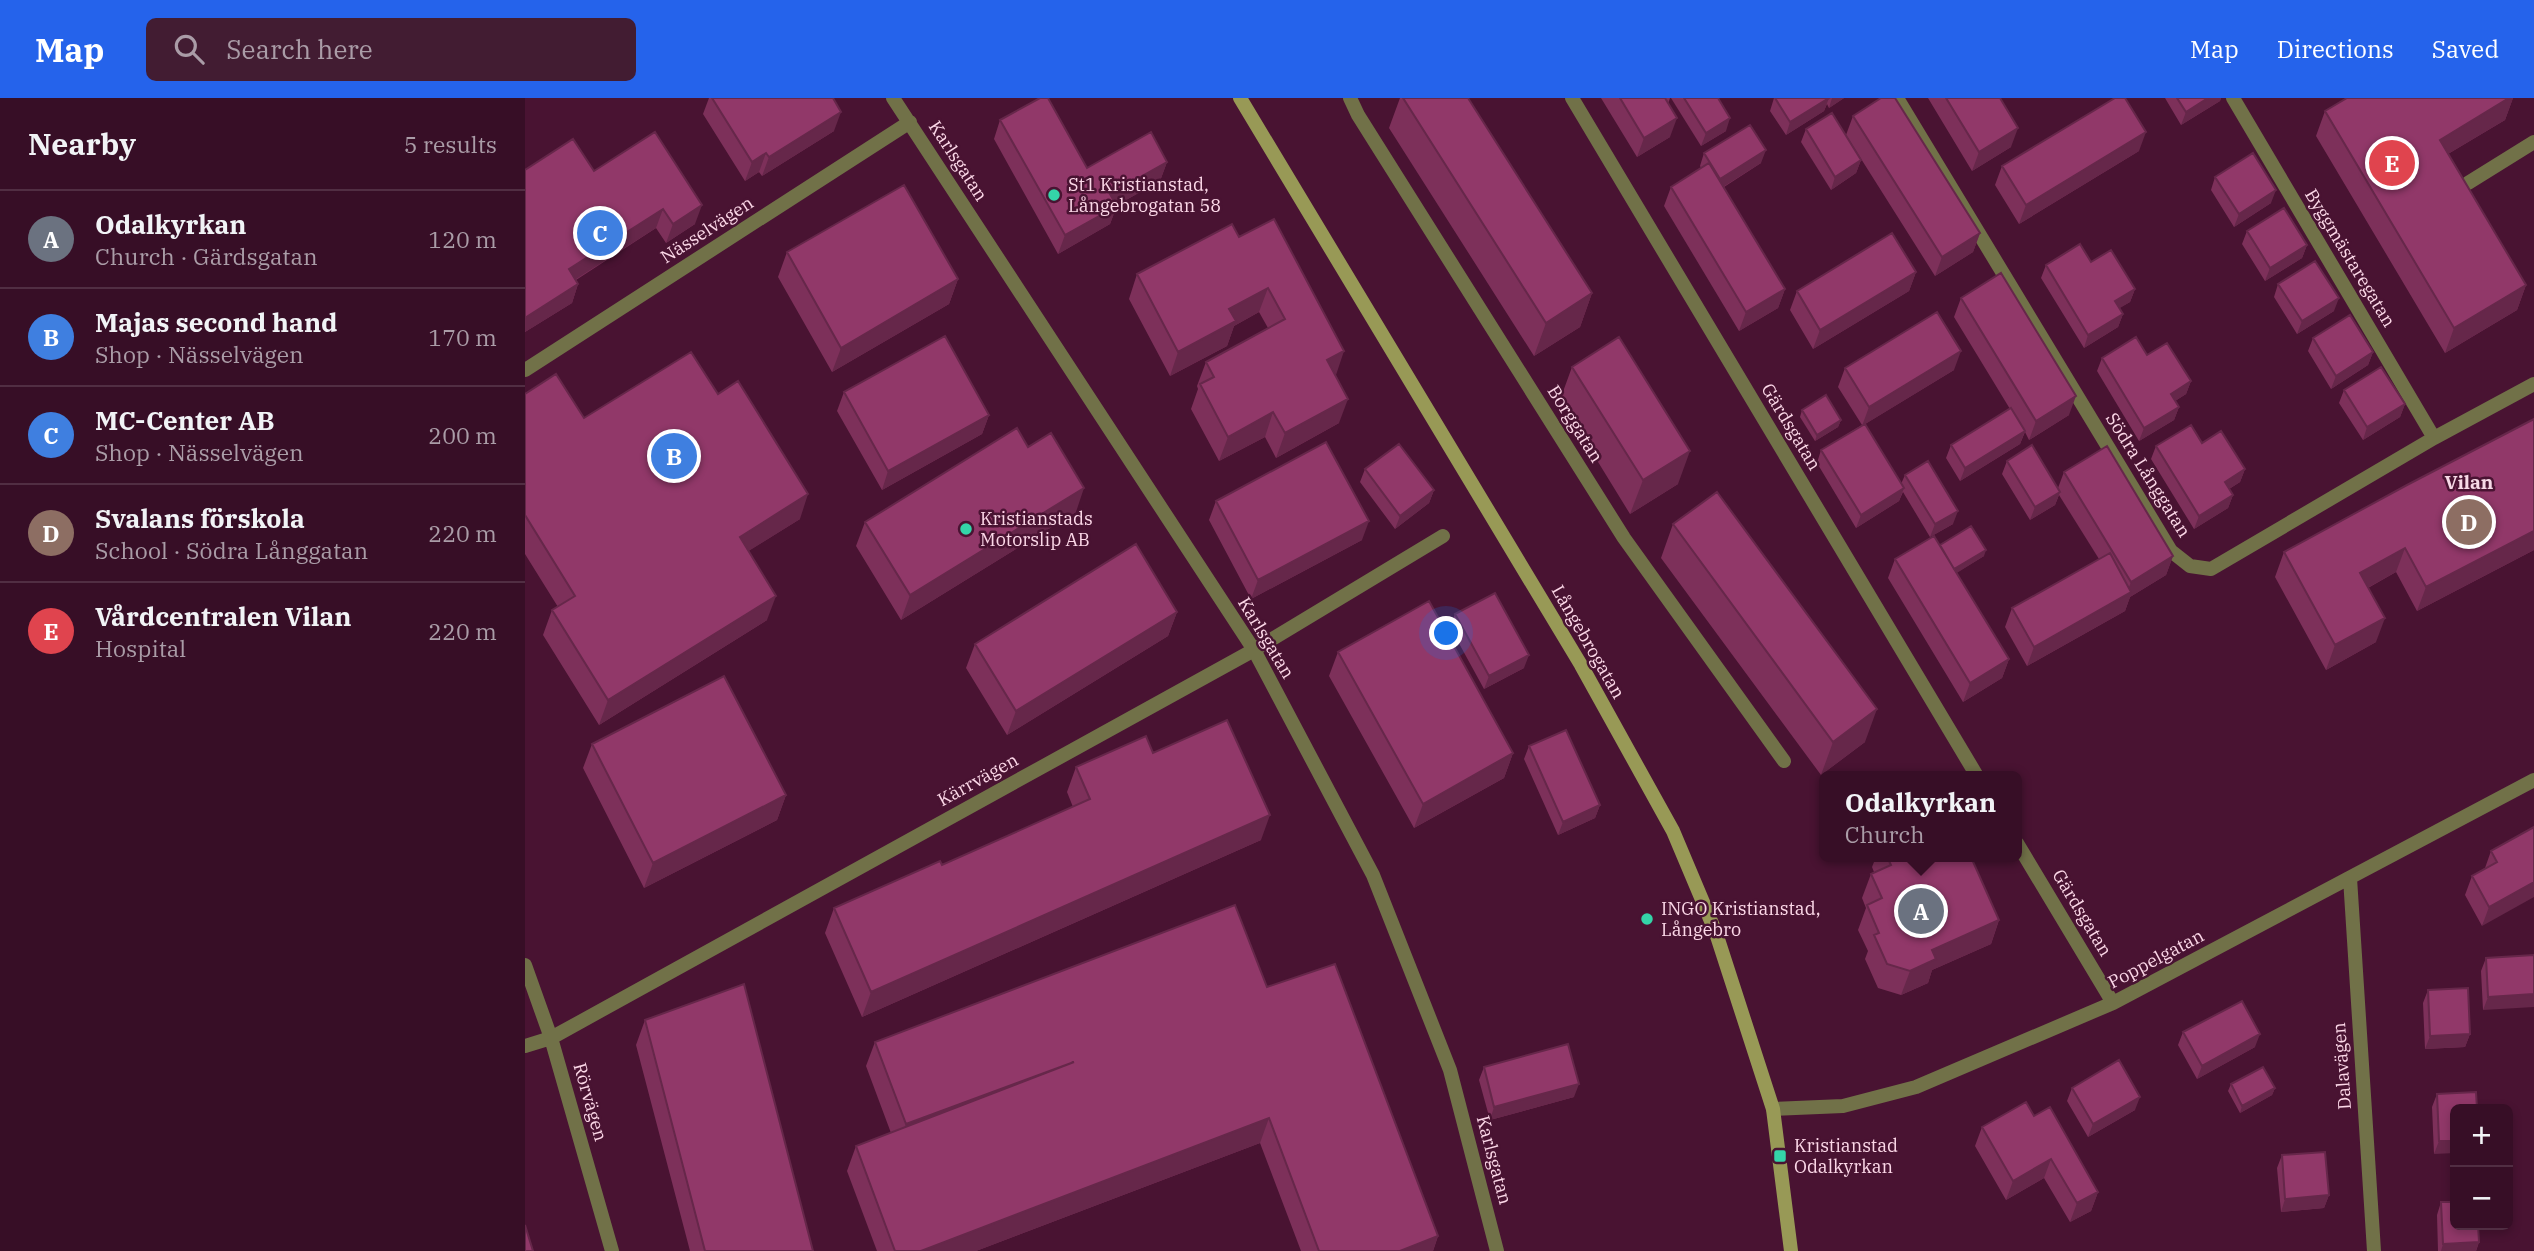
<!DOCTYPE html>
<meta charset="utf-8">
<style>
:root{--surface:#370e26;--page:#421c32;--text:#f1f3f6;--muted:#aa9ca7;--line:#512e43;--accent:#2563eb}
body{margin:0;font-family:"IBM Plex Serif",serif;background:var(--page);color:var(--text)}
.controls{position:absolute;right:21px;bottom:21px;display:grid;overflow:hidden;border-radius:10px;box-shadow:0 4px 10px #0003}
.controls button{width:63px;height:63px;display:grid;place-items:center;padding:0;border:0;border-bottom:2px solid var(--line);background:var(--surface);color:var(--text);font:35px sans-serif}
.you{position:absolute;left:922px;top:536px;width:24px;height:24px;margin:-18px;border:5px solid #fff;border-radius:50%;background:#1a73e8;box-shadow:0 0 0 10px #1a73e833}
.badge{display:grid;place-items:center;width:46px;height:46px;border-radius:50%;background:var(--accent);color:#fff;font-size:23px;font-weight:700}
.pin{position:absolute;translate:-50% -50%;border:4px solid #fff;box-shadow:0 2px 7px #0006}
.popup{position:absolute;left:1294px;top:673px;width:203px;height:91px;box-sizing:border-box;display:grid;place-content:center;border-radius:10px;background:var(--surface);filter:drop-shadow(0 2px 5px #0005);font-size:23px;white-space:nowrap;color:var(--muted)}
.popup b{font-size:26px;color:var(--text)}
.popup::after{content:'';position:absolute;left:50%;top:100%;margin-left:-14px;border:14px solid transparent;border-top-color:var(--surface)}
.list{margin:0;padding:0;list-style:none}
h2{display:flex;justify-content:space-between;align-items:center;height:91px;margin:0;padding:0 28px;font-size:30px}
h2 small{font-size:23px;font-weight:400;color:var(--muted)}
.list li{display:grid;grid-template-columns:46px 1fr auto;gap:21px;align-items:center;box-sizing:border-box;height:98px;padding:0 28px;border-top:2px solid var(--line)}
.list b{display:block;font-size:26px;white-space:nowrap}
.list p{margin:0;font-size:23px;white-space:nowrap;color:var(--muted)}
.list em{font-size:23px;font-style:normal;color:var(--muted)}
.icon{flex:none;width:38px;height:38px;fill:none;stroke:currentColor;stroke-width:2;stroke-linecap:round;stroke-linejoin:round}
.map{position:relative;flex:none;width:2009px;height:1153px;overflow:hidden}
header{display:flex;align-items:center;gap:42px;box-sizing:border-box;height:98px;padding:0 35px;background:var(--accent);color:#fff}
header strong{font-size:33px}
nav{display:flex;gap:38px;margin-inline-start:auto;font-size:24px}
.search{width:490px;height:63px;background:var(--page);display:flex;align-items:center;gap:18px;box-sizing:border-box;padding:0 24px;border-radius:10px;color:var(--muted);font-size:26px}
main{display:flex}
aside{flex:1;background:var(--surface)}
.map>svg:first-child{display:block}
</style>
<header>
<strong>Map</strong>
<div class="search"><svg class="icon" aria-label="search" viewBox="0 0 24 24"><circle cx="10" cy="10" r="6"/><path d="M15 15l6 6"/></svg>Search here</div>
<nav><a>Map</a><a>Directions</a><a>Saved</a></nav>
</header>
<main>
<aside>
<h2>Nearby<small>5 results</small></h2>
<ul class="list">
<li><span class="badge" style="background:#6b7280">A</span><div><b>Odalkyrkan</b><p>Church · Gärdsgatan</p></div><em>120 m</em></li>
<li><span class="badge" style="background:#3f7fe0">B</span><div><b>Majas second hand</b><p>Shop · Nässelvägen</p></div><em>170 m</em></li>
<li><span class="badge" style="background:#3f7fe0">C</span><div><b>MC-Center AB</b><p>Shop · Nässelvägen</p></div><em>200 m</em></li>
<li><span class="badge" style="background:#8d6e63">D</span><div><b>Svalans förskola</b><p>School · Södra Långgatan</p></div><em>220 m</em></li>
<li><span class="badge" style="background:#e0444e">E</span><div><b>Vårdcentralen Vilan</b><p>Hospital</p></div><em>220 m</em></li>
</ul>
</aside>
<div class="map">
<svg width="2009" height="1153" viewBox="0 0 2009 1153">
<rect width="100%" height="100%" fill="#491332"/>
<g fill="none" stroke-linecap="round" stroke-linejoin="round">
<!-- service -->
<path stroke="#717148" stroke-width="14" d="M1943,85l66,-41"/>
<!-- minor -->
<path stroke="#717148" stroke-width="14" d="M368,0l361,552 119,225 77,195 47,181
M825,0l8,17 266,423 160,223
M1047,0l405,678
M1372,0l274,453 19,15 21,3 223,-131 100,-54
M1708,0l201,340
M0,272l385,-248
M1492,745l96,160
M1825,780l24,373
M0,867l26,73 61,213
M0,948l26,-8 703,-388 189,-114
M1248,1011l70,-3 73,-19 197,-84 421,-223"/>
<!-- secondary -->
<path stroke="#989956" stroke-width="14" d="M715,0l341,567 92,166 43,102 57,176 18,142"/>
</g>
<!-- wall -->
<path fill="#7d305a" d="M184,0h124l1,33 -72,45 -3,-4 -14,9 -42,-67z
M875,0h68l124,195 -12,34 -46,29 -145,-228z
M1076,0h69l-2,6 2,33 -33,20z
M1146,0h47l8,33 -25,15z
M1249,0h70l-15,10 -2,-4 -3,7 -38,24 -16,-24z
M1403,0h72l11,49 -39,24z
M1640,0h56l-1,3 -39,24z
M1822,0h166l-8,22 -57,34 78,131 -9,25 -72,43 -129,-217 9,-25z
M1328,18l127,117 -7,19 -38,24 -89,-141z
M475,22l87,48 80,-6 -7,19 -43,24 -7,19 -52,30 -64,-115z
M1281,31l55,31 -5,13 -25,17 -30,-48z
M1614,53l-120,73 -24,-39 7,-19z
M1179,55l57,10 -37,24 61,102 -7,19 -39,23 -75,-125 7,-19 30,-19 -1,-2z
M0,72l69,1 101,53 -29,19 -10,-15 -80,52 2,4 -6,19 -47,29z
M1690,79l56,26 -37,24 -23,-37z
M1722,133l60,14 -5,13 -37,23 -23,-37z
M714,139l97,138 3,48 -63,35 -11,-21 -46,24 -28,-52 7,-20 -1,-3 9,-24 62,-34 -9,-16 -25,14 -7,20 -57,30 -41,-77 8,-25z
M262,154l171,27 -9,25 -117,68 -54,-95z
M1566,164l44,27 -5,13 -11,6 4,6 -5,13 -34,21 -43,-70 5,-13z
M1391,174l-7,19 -96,58 -23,-39 7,-19z
M1753,186l56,27 -37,23 -23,-37z
M1436,200l108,117 -40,25 -4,-8 -5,12 -60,37 -14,-23 5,-13 59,-36 -56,-92z
M1788,240l60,14 -5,13 -37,24 -23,-38z
M1622,257l44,26 -5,13 -11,7 4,6 -5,13 -35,21 -42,-70 5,-13z
M1047,269l106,117 -48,30 -70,-114z
M1320,270l109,2 -89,54 36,60 4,-9 48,49 -23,13 -27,-45 -4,9 -43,27 -39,-65 4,-13 41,-25 -24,-38z
M1819,292l61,14 -5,13 -37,23 -24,-37z
M319,294l145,23 -7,19 -100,56 -45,-79z
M0,296l59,24 134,-24 82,125 -52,32 19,69 -168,105 -56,-90 9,-25 6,-3 -33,-53z
M1277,312l39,10 -3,7 -23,14 -15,-24z
M2009,321v131l-117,61 -21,-39 -28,16 8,54 -50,28 -51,-93 9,-25z
M1677,345l43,26 -5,13 -11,7 4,6 -5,13 -34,21 -43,-70 5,-13z
M503,349l48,65 -175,108 -45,-74 9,-24z
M1482,363l51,27 6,-16 109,84 -7,19 -36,22 -5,14 -98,55 -22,-39 7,-19 87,-49 -40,-64 -4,10 -25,15 -28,-46z
M840,371l69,21 -5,13 -34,26 -35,-47z
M691,403l146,39 -111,59 -42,-79z
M1148,426l192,218 -44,33 -160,-217z
M1415,447l44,11 -28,17 53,86 -7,19 -39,24 -75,-124 7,-19z
M652,514l-9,24 -161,99 -41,-67 9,-24z
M930,516l69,54 -40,21 -34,-62z
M813,554l175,101 -9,25 -90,50 -85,-152z
M67,646l194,51 -9,25 -133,68 -61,-120z
M1004,648l71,59 -5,13 -37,17 -34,-76z
M628,655l108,87 -399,177 -37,-84 9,-25 108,-43 131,-58 -6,-15 9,-25z
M2009,729l-52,99 -17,-31 7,-19 13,-8 6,-17z
M1351,759h95l28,63 -8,24 -59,26 -4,13 -27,12 -23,-7 -13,-29 3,-8 -10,-21 8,-22 -4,-10 9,-24 3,-2 -2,-5z
M2009,857l-51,55 -2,-39 5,-13z
M742,889l171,249 -5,15h-132l-41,-108 -284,108h-99l-30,-80 9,-25 35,-13 -25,-67 9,-24z
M1903,892l42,44 -5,13 -40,2 -2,-46z
M120,922l168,231h-123l-54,-206z
M1658,934l72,15 -58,32 -19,-34z
M959,969l90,30 -84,23 -11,-40z
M1706,986l44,4 -3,7 -32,18 -12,-22z
M1547,990l63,22 -47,27 -21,-36z
M1951,994l-42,62 -2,-47 5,-13z
M1509,1018l64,76 -7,19 -21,11 -26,-44 -38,22 -31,-54 7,-19z
M1757,1057l47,40 -5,13 -43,4 -4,-44z
M1916,1104l38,40 -3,9h-38l-1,-36z"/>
<!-- shaded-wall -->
<path fill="#66274a" d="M1304,0l-5,13 -38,24 4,-13z
M1307,0h12l-15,10z
M1683,0h13l-1,3 -39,24 5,-13z
M1984,0h4l-8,22 -74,44 9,-24z
M316,14l-7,19 -72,45 7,-19z
M1152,20l-7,19 -33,20 7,-19z
M1205,20l-4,13 -25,15 5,-13z
M1493,30l-7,19 -39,24 7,-19z
M1621,34l-7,19 -120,73 7,-19z
M1241,52l-5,13 -46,29 5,-13z
M241,55l-7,19 -14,9 7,-19z
M1336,62l-5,13 -25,17 4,-13z
M642,64l-7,19 -57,32 7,-19z
M1751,92l-5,13 -37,24 5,-13z
M177,107l-7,19 -29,19 7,-19z
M592,108l-7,18 -52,30 7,-19z
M138,111l-7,19 -94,60 7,-19z
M1455,135l-7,19 -38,24 7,-19z
M1782,147l-5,13 -37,23 5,-13z
M1391,174l-7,19 -96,58 7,-19z
M433,181l-9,25 -117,68 9,-24z
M53,186l-6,19 -47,29v-14z
M2001,187l-9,25 -72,43 9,-25z
M743,190l-9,24 -25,14 -7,20 -57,30 8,-24 51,-43z
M1260,191l-7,19 -39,23 7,-19z
M1610,191l-5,13 -20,12 5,-13z
M1067,195l-12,34 -46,29 12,-33z
M1814,200l-5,13 -37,23 5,-13z
M1598,216l-5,13 -34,21 4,-13z
M819,253l-8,24 -9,-15z
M1436,253l-7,19 -92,56 7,-19z
M1848,254l-5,13 -37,24 5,-13z
M1666,283l-5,13 -20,13 5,-13z
M1551,298l-7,19 -40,25 7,-19z
M823,301l-9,24 -63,35 9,-25z
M1880,306l-5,13 -37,23 4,-13z
M1654,309l-5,13 -35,21 5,-13z
M748,314l-8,25 -46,24 9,-24z
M464,317l-7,19 -100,56 6,-19z
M1316,322l-3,7 -23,14 2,-6z
M1500,333l-5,13 -60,37 5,-13z
M1165,353l-12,33 -48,30 13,-34z
M1720,371l-5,13 -20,13 5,-13z
M559,390l-8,24 -175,108 9,-25z
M1379,390l-5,13 -43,27 5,-13z
M909,392l-5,13 -34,26 5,-13z
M1535,394l-5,13 -25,15 5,-13z
M283,396l-8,25 -69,43 9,-25z
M1708,397l-5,13 -34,21 5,-13z
M1433,413l-5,13 -23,13 5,-13z
M844,423l-7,19 -111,59 7,-19z
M2009,433v19l-117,61 9,-24z
M1880,450l-9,24 -45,25 9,-24z
M1461,452l-2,6 -32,20 2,-7z
M1648,458l-7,19 -36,22 -5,14 -98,55 7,-19 92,-52 5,-13z
M251,498l-9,24 -168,105 9,-25z
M652,514l-9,24 -161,99 9,-24z
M1860,520l-9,24 -50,28 9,-25z
M1004,557l-5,13 -40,21 5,-13z
M1484,561l-7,19 -39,24 7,-19z
M1352,611l-12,33 -44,33 12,-33z
M988,655l-9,25 -90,50 9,-24z
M261,697l-9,25 -133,68 9,-25z
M1075,707l-5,13 -37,17 5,-13z
M745,717l-9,25 -399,177 9,-25z
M2009,784v15l-52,29 7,-19z
M1474,822l-8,24 -59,26 -4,13 -27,12 9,-24 22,-21z
M2009,896v13l-51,3 5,-13z
M1735,936l-5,13 -58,32 5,-13z
M1945,936l-5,13 -40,2 5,-13z
M549,964l-177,87 9,-25z
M1054,986l-5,13 -84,23 4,-13z
M1750,990l-3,7 -32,18 2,-7z
M1615,999l-5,13 -47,27 5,-13z
M744,1020l-9,25 -284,108h-55z
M1914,1043h16v12l-21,1z
M1526,1061l-7,19 -38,22 7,-19z
M1573,1094l-7,19 -21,11 7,-19z
M1804,1097l-5,13 -43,4 4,-13z
M913,1138l-5,15h-33z
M1954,1144l-3,9h-35l2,-7z"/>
<!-- building -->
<path fill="#913869" stroke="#66274a" stroke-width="2" d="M187,0h121l8,14 -72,45 -3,-4 -14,9z
M515,0h8l39,70 64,-36 16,30 -57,32 7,12 -52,29 -65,-115z
M878,0h65l124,195 -46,30z
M1095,0h45l12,20 -33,20z
M1159,0h34l12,20 -24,15z
M1250,0h54l-39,24z
M1356,0h14l85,135 -38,24 -89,-141z
M1421,0h54l18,30 -39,24z
M1590,0h10l21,34 -120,73 -24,-39z
M1652,0h31l-22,14z
M1822,0h162l-69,42 86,145 -72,43 -129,-217z
M1307,15l29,47 -26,17 -29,-48z
M1225,27l16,25 -46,29 -16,-26z
M130,34l47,73 -29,19 -10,-15 -94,60 9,15 -53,34v-148l48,-31 21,32z
M1728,55l23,37 -37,24 -24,-37z
M1184,65l76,126 -39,23 -75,-125z
M379,87l54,94 -117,69 -54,-96z
M1759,110l23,37 -37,23 -23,-37z
M749,121l70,132 -17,9 21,39 -63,34 -12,-21 -45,25 -28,-53 14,-7 -8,-15 79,-43 -17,-31 -39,21 7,12 -58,31 -41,-78 95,-50 7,13z
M1367,135l24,39 -96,58 -23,-39z
M1555,146l11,18 20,-12 24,39 -20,12 8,13 -35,21 -42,-70z
M1790,163l24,37 -37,23 -24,-37z
M1476,175l75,123 -40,25 -75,-123z
M1412,214l24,39 -92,56 -24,-39z
M1825,217l23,37 -37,24 -23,-38z
M420,238l44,79 -101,56 -44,-79z
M1094,239l71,114 -47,29 -71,-113z
M1611,239l11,18 20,-12 24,38 -20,13 8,13 -35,21 -42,-70z
M166,254l27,42 20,-13 70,113 -68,43 36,59 -168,104 -56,-90 23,-14 -50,-81v-121l31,-20 28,44z
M1856,269l24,37 -38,23 -23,-37z
M1301,297l15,25 -24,15 -15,-25z
M1486,310l14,23 -60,37 -14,-23z
M2009,321v112l-108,56 -21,-39 -45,25 25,45 -50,27 -51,-93 123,-67z
M1340,326l39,64 -43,27 -40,-65z
M1666,327l11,18 19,-12 24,38 -20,13 8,13 -34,21 -43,-70z
M492,330l11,19 23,-14 33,55 -174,107 -45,-73z
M801,344l43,79 -111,59 -42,-79z
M874,346l35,46 -34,26 -35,-47z
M1507,347l28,47 -25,15 -28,-46z
M1582,348l66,110 -42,26 -67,-110z
M1403,363l30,50 -23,13 -30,-49z
M1192,394l160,217 -44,33 -160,-218z
M1446,428l15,24 -32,19 -14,-24z
M1409,438l75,123 -39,24 -75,-124z
M611,446l41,68 -161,99 -41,-67z
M1585,455l21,39 -97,55 -22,-39z
M970,495l34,62 -40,21 -34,-62z
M904,503l84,152 -90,51 -85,-152z
M199,578l62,119 -133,68 -61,-119z
M702,622l43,95 -399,177 -37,-84 106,-47 2,4 148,-66 -14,-32 70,-31 7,17z
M1041,632l34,75 -37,17 -34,-76z
M2009,729v55l-45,25 -17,-31 25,-14 -6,-11z
M1362,759h84l28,63 -67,30 4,9 -26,12 -23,-7 -13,-29 5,-2 -12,-28 15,-7 -11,-24 20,-9z
M710,807l32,82 68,-23 103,272 -38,15h-81l-50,-133 -348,133h-26l-39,-105 218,-84 -168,62 -31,-82z
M2009,857v39l-46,3 -2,-39z
M219,886l69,267h-108l-60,-231z
M1943,890l2,46 -40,2 -2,-46z
M1717,903l18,33 -58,32 -19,-34z
M1043,946l11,40 -85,23 -10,-40z
M1594,962l21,37 -47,27 -21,-36z
M1738,969l12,21 -33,18 -11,-22z
M1951,994l1,17h-22v32h-16l-2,-47z
M1501,1004l8,14 16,-9 48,85 -21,11 -26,-44 -38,22 -31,-54z
M1800,1054l4,43 -44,4 -3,-44z
M1916,1104h14v23h23l1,17 -36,2z
M0,1127l8,26h-8z"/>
<!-- markers -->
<g fill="#34d4a8" stroke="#491332" stroke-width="2.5">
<circle cx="529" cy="97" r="7"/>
<circle cx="441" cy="431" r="7"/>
<circle cx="1122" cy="821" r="7"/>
<rect x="1248" y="1051" width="14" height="14" rx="3.5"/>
</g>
<g text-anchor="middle" stroke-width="5" stroke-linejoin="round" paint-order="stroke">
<!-- street labels -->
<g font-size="18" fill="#fcd8e8" stroke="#491332">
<text transform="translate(433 63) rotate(57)" y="6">Karlsgatan</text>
<text transform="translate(182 132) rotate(-33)" y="6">Nässelvägen</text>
<text transform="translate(1825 160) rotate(59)" y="6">Byggmästaregatan</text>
<text transform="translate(1050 326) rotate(58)" y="6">Borggatan</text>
<text transform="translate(1266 329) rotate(59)" y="6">Gärdsgatan</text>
<text transform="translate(1623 377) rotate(58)" y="6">Södra Långgatan</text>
<text transform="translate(741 540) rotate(59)" y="6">Karlsgatan</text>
<text transform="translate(1063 544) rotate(60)" y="6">Långebrogatan</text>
<text transform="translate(453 682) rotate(-29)" y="6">Kärrvägen</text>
<text transform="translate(1557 815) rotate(59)" y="6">Gärdsgatan</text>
<text transform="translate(1631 861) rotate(-28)" y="6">Poppelgatan</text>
<text transform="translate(1817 968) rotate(-94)" y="6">Dalavägen</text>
<text transform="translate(65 1004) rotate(74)" y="6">Rörvägen</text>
<text transform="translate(969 1062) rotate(75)" y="6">Karlsgatan</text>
</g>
<!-- poi labels -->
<g font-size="18" fill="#fcd8e8" stroke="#491332" text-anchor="start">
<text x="543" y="93">St1 Kristianstad,<tspan x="543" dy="21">Långebrogatan 58</tspan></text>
<text x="455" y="427">Kristianstads<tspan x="455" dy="21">Motorslip AB</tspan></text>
<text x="1136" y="817">INGO Kristianstad,<tspan x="1136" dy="21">Långebro</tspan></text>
<text x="1269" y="1054">Kristianstad<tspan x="1269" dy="21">Odalkyrkan</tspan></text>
</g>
<!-- neighbourhood labels -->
<g font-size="19" font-weight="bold" fill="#f7dae7" stroke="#491332">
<text x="1944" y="391">Vilan</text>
</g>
</g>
</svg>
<div class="controls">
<button>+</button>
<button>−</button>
</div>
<div class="you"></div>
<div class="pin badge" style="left:1396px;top:813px;background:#6b7280">A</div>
<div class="popup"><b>Odalkyrkan</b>Church</div>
<div class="pin badge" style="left:149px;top:358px;background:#3f7fe0">B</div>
<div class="pin badge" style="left:75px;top:135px;background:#3f7fe0">C</div>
<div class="pin badge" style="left:1944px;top:424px;background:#8d6e63">D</div>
<div class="pin badge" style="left:1867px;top:65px;background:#e0444e">E</div>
</div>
</main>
